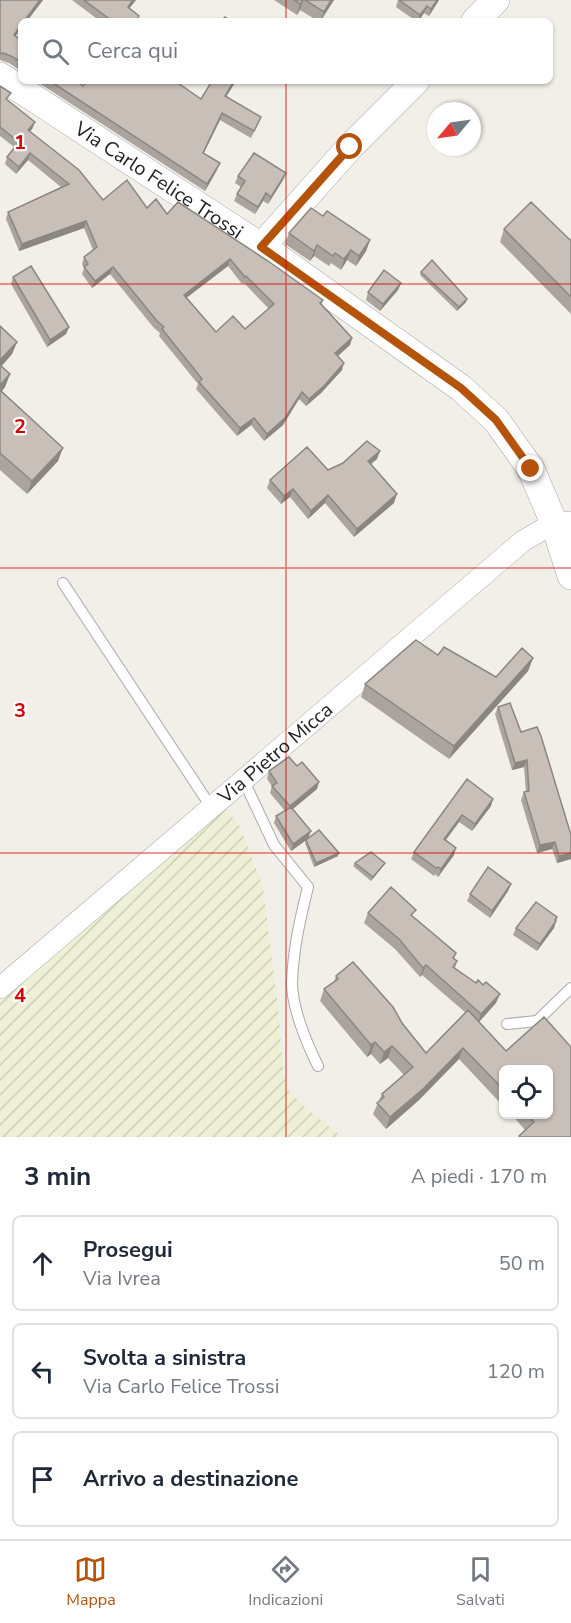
<!DOCTYPE html>
<html lang="it">
<meta charset="utf-8">
<style>
:root{--surface:#fff;--page:#f6f6f7;--text:#1f2937;--muted:#747a83;--line:#e0e1e3;--accent:#b45309}
body{margin:0;font-family:"Nunito Sans",sans-serif;background:var(--page);color:var(--text)}
.controls{position:absolute;right:18px;bottom:18px;display:grid;overflow:hidden;border-radius:9px;box-shadow:0 2px 4px #0004}
.controls button{width:54px;height:54px;display:grid;place-items:center;padding:0;border:0;border-bottom:2px solid var(--line);background:var(--surface);color:var(--text);font:30px sans-serif}
.compass{position:absolute;left:427px;top:102px;width:54px;height:54px;border-radius:50%;background:var(--surface);box-shadow:0 2px 4px #0004;rotate:241deg}
.stop{position:absolute;width:18px;height:18px;margin:-14px;border:4px solid #b45309;border-radius:50%;background:#fff}
.stop.end{background:#b45309;border-color:#fff;box-shadow:0 2px 6px #0008}
.list{margin:0;padding:0;list-style:none}
h2{display:flex;justify-content:space-between;align-items:center;height:78px;margin:0;padding:0 24px;font-size:26px}
h2 small{font-size:20px;font-weight:400;color:var(--muted)}
.list li{display:grid;grid-template-columns:39px 1fr auto;gap:18px;align-items:center;box-sizing:border-box;height:96px;margin:0 12px 12px;padding:0 12px;border:2px solid var(--line);border-radius:9px}
.list b{display:block;font-size:22px;white-space:nowrap}
.list p{margin:0;font-size:20px;white-space:nowrap;color:var(--muted)}
.list em{font-size:20px;font-style:normal;color:var(--muted)}
.icon{flex:none;width:33px;height:33px;fill:none;stroke:currentColor;stroke-width:2;stroke-linecap:round;stroke-linejoin:round}
.map{position:relative;flex:none;width:571px;height:1137px;overflow:hidden}
.search{position:absolute;background:var(--surface);box-shadow:0 2px 4px #0004;left:18px;right:18px;top:18px;height:66px;display:flex;align-items:center;gap:15px;box-sizing:border-box;padding:0 21px;border-radius:9px;color:var(--muted);font-size:22px}
.sheet{height:402px;background:var(--surface)}
nav{display:flex;justify-content:space-around;align-items:center;box-sizing:border-box;height:84px;border-top:2px solid var(--line);background:var(--surface);font-size:16px;color:var(--muted)}
nav a{display:grid;justify-items:center;gap:3px}
nav .on{color:var(--accent)}
.map>svg:first-child{display:block}
</style>
<div class="map">
<svg width="571" height="1137" viewBox="0 0 571 1137">
<defs>
<pattern id="farmland-furrows" width="10" height="10" patternUnits="userSpaceOnUse" patternTransform="scale(1.5)"><rect width="10" height="10" fill="#eef0d5"/><path d="M-1 1l2-2M0 10L10 0M9 11l2-2" fill="none" stroke="#ccceb7"/></pattern>
</defs>
<rect width="100%" height="100%" fill="#f2efe9"/>
<!-- farmland -->
<path fill="url(#farmland-furrows)" d="M223,805l17,22 23,60 16,129 4,56 6,19 17,17 36,29h-342v-135z"/>
<g fill="none" stroke-linecap="round" stroke-linejoin="round">
<!-- service casing -->
<g stroke="#a9a9a9" stroke-width="12">
<path id="service" d="M63,583l148,224
M243,779l31,66 34,42c-8,32 -15,63 -16,96 0,25 15,61 26,83
M507,1024l30,-3 34,-33"/>
</g>
<!-- minor casing -->
<g stroke="#a9a9a9" stroke-width="22">
<g id="minor">
<path id="s1" d="M0,988l523,-447 31,-18 17,-1"/>
</g>
</g>
<!-- tertiary casing -->
<g stroke="#a9a9a9" stroke-width="28">
<g id="tertiary">
<path d="M475,21l21,-21"/>
<path id="s2" d="M0,76l274,179 187,133 35,32 35,49 23,54 17,53"/>
<path d="M261,247l89,-100 66,-66"/>
</g>
</g>
<!-- service -->
<use href="#service" stroke="#fff" stroke-width="10"/>
<!-- minor -->
<use href="#minor" stroke="#fff" stroke-width="21"/>
<!-- tertiary -->
<use href="#tertiary" stroke="#fff" stroke-width="27"/>
</g>
<!-- wall -->
<path fill="#aba49e" fill-rule="evenodd" d="M0,0h43l-16,21h-6l-6,15 6,4v31l-12,-8 -9,-3z
M72,0h64l-7,8 10,13h-39z
M274,0h60l-13,21h-3l-18,-11 -3,5z
M398,0h41l-10,16 -5,-3 -5,8h-3l-20,-14z
M36,81h40l7,5 118,13 35,-18 -10,16 35,20 -3,7 -7,14 -31,-18 -16,33 13,17 -12,21z
M0,86l8,15 27,21 -3,7 -2,3 73,68 44,8 20,6 156,86 -1,4 30,34 -2,7 -12,11 4,14 -21,23 -15,13 -7,-7 -16,26 -19,16 -13,-16 -14,11 -41,-47 2,-5 -39,-48 1,-3 -6,-5 -44,-54 -18,14 -10,-14 2,-6 -2,-4 2,-7 9,-7 -9,-22 -65,23 -13,-32 2,-7 53,-25 -33,-27 -12,14 -11,-10 2,-7 7,-10 -14,-11zM228,266l14,18 2,-1 25,26 -24,20 -29,3 -30,-34z
M286,173l-3,7 -15,24 -5,-3 -8,13 -21,-13 3,-7 4,-7 -6,-4 3,-7z
M323,216l47,24 -4,11 -10,15 -9,-6 -6,10 -10,-7 -2,3 -15,-10 -4,5 -25,-17 4,-11z
M504,229l67,11v74l-71,-72z
M421,272l45,30 -9,9 -37,-36z
M13,277l56,50 -3,7 -19,13 -36,-63z
M401,283l-3,7 -18,21 -14,-11 2,-8z
M0,326l17,16 -5,12 -11,12 9,8 -5,13 -3,4 56,70 -31,33 -27,-24z
M377,459l-6,5 23,39 -40,34 -29,-34 -17,16 -18,-22 -9,7 -14,-16 3,-8 58,-10z
M438,655l58,22 37,-19 -5,13 -79,88 -88,-62 4,-13z
M498,707l23,25 50,103v24l-14,4 -5,-14 -15,4 -16,-53 3,-8h2l-2,-25 -12,3 -17,-56z
M269,771l48,18 -25,20 17,29 29,18 -24,11 -9,-24 1,-3 -15,11 -17,-28 2,-7 9,-5 -15,-18 2,-7 -5,-7z
M467,779l24,27 -19,25 -13,-9 -13,18 8,15 -16,22 -3,-3 -1,2 -23,-17 3,-7z
M355,863l28,3 -12,15 -18,-15z
M511,884l-3,7 -18,27 -23,-17 3,-7z
M368,913l46,4 42,36 -2,6 3,2 -2,7 41,35 -17,19 92,115h-52l6,-7 -14,-16h38l-45,-44v37l-45,-48 -40,41 -33,29 -13,-15 9,-20 22,-19 -16,-17 -8,6 -9,-10 -4,3 -47,-56 4,-12 10,-7 2,-6 66,47 24,30 40,-40 -44,-38 -2,2 -25,-28 -31,-26z
M557,917l-3,11 -17,23 -24,-16 3,-7z"/>
<!-- shaded-wall -->
<path fill="#8b8681" d="M40,0h3l-16,21h-3z
M133,0h3l-11,14 3,-7z
M303,0l-3,10 -3,5 3,-11z
M331,0h3l-14,21 4,-9z
M437,0h2l-10,16 2,-7z
M427,6l-3,7 -6,8 2,-6z
M21,25v4l-10,13 3,-7z
M234,81h2l-14,22 3,-7z
M222,113l-2,7 -20,40 3,-7z
M35,122l-3,7 -7,9 3,-8z
M30,153l-2,7 -12,14 3,-7z
M220,163l-3,7 -12,21 2,-7z
M286,173l-3,7 -15,24 3,-7z
M266,193l-3,8 -8,13 3,-7z
M86,221l-2,7 -65,23 3,-7z
M370,240l-4,11 -10,15 3,-10z
M317,245l-3,11 -4,5 4,-10z
M351,250l-4,10 -6,10 3,-11z
M230,259l-2,7 -47,36 3,-7z
M113,267l-3,7 -18,14 3,-7z
M401,283l-3,7 -18,21 3,-7z
M467,299l-1,3 -9,9 2,-4z
M69,327l-3,7 -19,13 3,-7z
M352,338l-2,7 -18,16 3,-8z
M17,342l-5,12 -12,14v-8z
M344,363l-2,7 -21,23 -15,13 3,-7z
M10,374l-5,13 -5,6v-8z
M302,392l-3,7 -16,26 -19,16 3,-7z
M254,418l-3,7 -14,11 3,-8z
M63,448l-5,13 -31,33 5,-13z
M380,451l-3,8 -12,10 3,-8z
M293,489l-3,8 -9,7 3,-8z
M397,494l-3,9 -40,34 3,-8z
M328,495l-3,8 -17,16 3,-8z
M533,658l-5,13 -79,88 5,-13z
M527,760l-3,7 -12,3 3,-7z
M319,782l-2,7 -30,25 3,-8z
M493,799l-2,7 -19,25 3,-7z
M462,815l-3,7 -18,24 3,-7z
M311,831l-3,8 -17,12 2,-7z
M555,842l-3,7 -15,4 3,-8z
M456,848l-2,7 -16,22 3,-8z
M339,853l-1,3 -24,11 2,-4z
M571,853v6l-14,4 2,-7z
M385,863l-2,3 -12,15 2,-4z
M511,884l-3,7 -18,27 2,-7z
M557,917l-3,11 -17,23 3,-7z
M426,965l-4,10 -2,2 3,-9z
M500,994l-4,9 -18,20 3,-9z
M375,1042l-4,12 -4,3 4,-12z
M392,1046l-4,12 -8,6 4,-12z
M463,1048l-4,11 -40,41 -33,29 4,-12z"/>
<!-- building -->
<path fill="#c7bfb8" stroke="#8b8681" stroke-width="1.5" fill-rule="evenodd" d="M0,0h40l-16,21h-3v4l-7,10 7,5v22l-10,-6 -8,-3 -3,1z
M84,0h49l-5,7 11,9 -2,3 2,2h-27z
M294,0h9l-3,4z
M305,0h26l-7,12z
M399,0h38l-6,9 -4,-3 -7,9z
M225,17l5,4h-9z
M50,81h26l7,5 4,-5h88l26,18 11,-18h22l-9,15 36,21 -7,14 -32,-18 -19,40 17,10 -13,21z
M0,86l11,7 -5,6 29,23 -7,8 51,40 24,30 24,-20 20,28 9,-9 11,15 11,-12 90,59 55,39 -3,3 32,35 -17,15 9,10 -20,23 -15,13 -7,-7 -17,26 -18,16 -13,-16 -14,10 -41,-46 3,-3 -40,-50 2,-2 -7,-6 -44,-54 -18,14 -11,-14 4,-3 -4,-7 13,-10 -11,-26 -64,23 -14,-32 61,-28 -39,-31 -11,14 -12,-10 12,-15 -19,-15zM230,259l15,18 1,-1 28,28 -29,25 -12,-13 -17,16 -32,-37z
M254,153l32,20 -15,24 -5,-4 -8,14 -21,-13 8,-13 -7,-5z
M531,202l38,37 2,1v57l-67,-68z
M311,208l12,8 4,-5 43,29 -11,16 -8,-6 -7,9 -9,-6 -2,3 -16,-11 -3,6 -25,-18z
M432,260l35,39 -8,8 -38,-35z
M31,266l38,61 -19,13 -37,-63z
M384,270l17,13 -18,21 -15,-12z
M0,326l17,16 -17,18z
M0,365l10,9 -10,11z
M0,390l63,58 -31,33 -32,-28z
M367,441l13,10 -12,10 29,33 -40,35 -29,-34 -17,16 -18,-22 -9,7 -14,-16 37,-33 21,23 15,-7z
M416,640l22,15 6,-8 52,30 26,-29 11,10 -79,88 -89,-62z
M510,703l11,29 16,-5 4,9 30,99v18l-12,3 -4,-14 -15,3 -16,-53 5,-1 -2,-31 -12,3 -17,-56z
M289,757l8,9 5,-4 17,20 -29,24 -18,-20 5,-3 -8,-12z
M467,779l26,20 -18,25 -13,-9 -18,24 12,9 -15,21 -3,-2 -2,1 -22,-16z
M291,807l20,24 -18,13 -17,-28z
M319,830l20,23 -23,10 -10,-23z
M371,852l14,11 -12,14 -18,-14z
M488,867l23,17 -19,27 -22,-17z
M391,887l25,23 -5,5 45,38 -3,5 4,3 -4,6 23,16 2,-3 5,5 3,-3 14,12 -19,20 -55,-49 -3,3 -24,-29 -31,-26z
M536,902l21,15 -2,3 1,1 -16,23 -24,-16z
M353,962l40,45 9,16 24,30 42,-43 38,41 38,-34 27,30v90h-51l-1,-1 15,-14 -8,-8h23v-44h-45v20l-41,-42 -40,41 -33,28 -13,-14 7,-6 -2,-3 31,-27 -21,-21 -8,6 -9,-10 -4,3 -47,-56 14,-10 -2,-3z"/>
<g fill="none" stroke-linecap="round" stroke-linejoin="round">
<!-- route -->
<path stroke="#b45309" stroke-width="8" d="M350,147l-89,100 200,141 35,32 35,49"/>
</g>
<!-- grid -->
<path fill="none" stroke="#d40000" stroke-width="1.5" stroke-opacity="0.55" d="M286,0v21M286,81v1056M0,284h571M0,568h571M0,853h571"/>
<g text-anchor="middle" stroke-width="4.5" stroke-linejoin="round" paint-order="stroke">
<!-- street labels -->
<g font-size="20" fill="#222" stroke="#fff">
<text dy="7" stroke="none"><textPath href="#s2" startOffset="190">Via Carlo Felice Trossi</textPath></text>
<text dy="7" stroke="none"><textPath href="#s1" startOffset="362">Via Pietro Micca</textPath></text>
</g>
</g>
<g font-size="20" text-anchor="middle" font-weight="bold" fill="#d40000" stroke="#fff" stroke-width="4.5" stroke-linejoin="round" paint-order="stroke">
<text x="20" y="149">1</text>
<text x="20" y="433">2</text>
<text x="20" y="717">3</text>
<text x="20" y="1002">4</text>
</g>
</svg>
<div class="controls">
<button><svg class="icon" aria-label="locate" viewBox="0 0 24 24"><circle cx="12" cy="12" r="6"/><path d="M12 2v4M12 18v4M2 12h4M18 12h4"/></svg></button>
</div>
<svg class="compass" viewBox="-18 -18 36 36"><path d="M0-13l5 13h-10z" fill="#e53935"/><path d="M0 13l5-13h-10z" fill="#747a83"/></svg>
<div class="stop" style="left:350px;top:147px"></div>
<div class="stop end" style="left:531px;top:469px"></div>
<div class="search"><svg class="icon" aria-label="search" viewBox="0 0 24 24"><circle cx="10" cy="10" r="6"/><path d="M15 15l6 6"/></svg>Cerca qui</div>
</div>
<section class="sheet">
<h2>3 min<small>A piedi · 170 m</small></h2>
<ul class="list">
<li><svg class="icon" aria-label="ahead" viewBox="0 0 24 24"><path d="M12 20V5M6 11l6-6 6 6"/></svg><div><b>Prosegui</b><p>Via Ivrea</p></div><em>50 m</em></li>
<li><svg class="icon" aria-label="left" viewBox="0 0 24 24"><path d="M17 20v-9H6M10 6l-5 5 5 5"/></svg><div><b>Svolta a sinistra</b><p>Via Carlo Felice Trossi</p></div><em>120 m</em></li>
<li><svg class="icon" aria-label="arrive" viewBox="0 0 24 24"><path d="M6 21V4h12l-3 4 3 4H6"/></svg><div><b>Arrivo a destinazione</b></div></li>
</ul>
</section>
<nav>
<a class="on"><svg class="icon" aria-label="map" viewBox="0 0 24 24"><path d="M3 6l6-2 6 2 6-2v14l-6 2-6-2-6 2zM9 4v14M15 6v14"/></svg>Mappa</a>
<a><svg class="icon" aria-label="directions" viewBox="0 0 24 24"><path d="M12 3l9 9-9 9-9-9zM9 14v-3h6M13 9l2 2-2 2"/></svg>Indicazioni</a>
<a><svg class="icon" aria-label="saved" viewBox="0 0 24 24"><path d="M7 4h10v16l-5-4-5 4z"/></svg>Salvati</a>
</nav>
